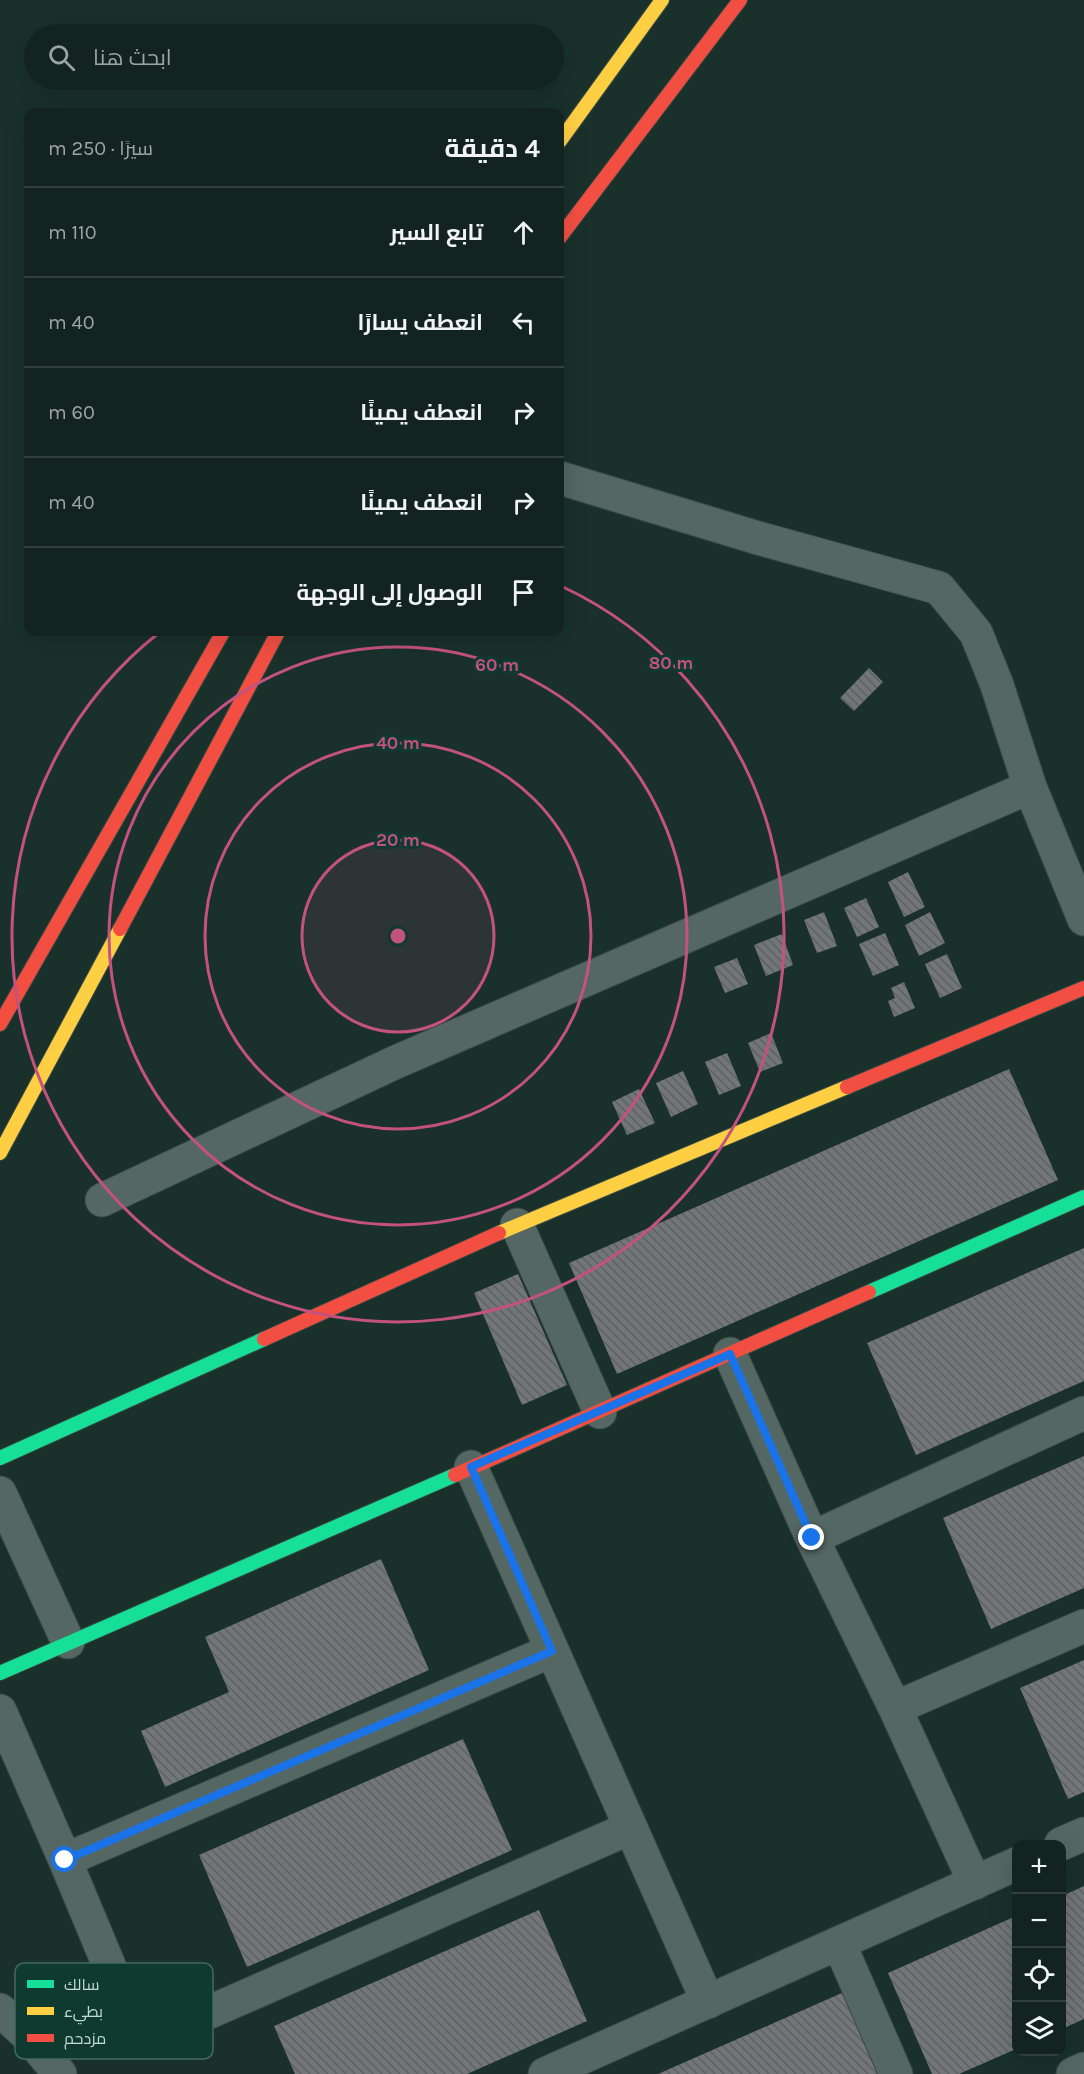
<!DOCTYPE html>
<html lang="ar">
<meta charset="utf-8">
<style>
:root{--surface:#132420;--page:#1c2c29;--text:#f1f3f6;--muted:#9da4a5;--line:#32413e}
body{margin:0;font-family:Karla,Cairo,sans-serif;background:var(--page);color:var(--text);direction:rtl}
.controls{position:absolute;right:18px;bottom:18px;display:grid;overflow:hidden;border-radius:12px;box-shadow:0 6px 24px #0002}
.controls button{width:54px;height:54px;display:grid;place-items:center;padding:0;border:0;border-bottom:2px solid var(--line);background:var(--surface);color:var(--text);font:30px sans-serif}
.stop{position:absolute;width:18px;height:18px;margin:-14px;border:4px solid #1a73e8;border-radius:50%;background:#fff}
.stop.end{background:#1a73e8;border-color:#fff;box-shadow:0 2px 6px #0008}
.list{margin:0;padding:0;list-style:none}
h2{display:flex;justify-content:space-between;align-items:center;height:78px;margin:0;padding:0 24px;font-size:26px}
h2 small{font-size:20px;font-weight:400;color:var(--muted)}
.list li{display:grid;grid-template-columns:39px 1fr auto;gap:18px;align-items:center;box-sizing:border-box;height:90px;padding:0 24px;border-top:2px solid var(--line)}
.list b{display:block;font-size:22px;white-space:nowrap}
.list em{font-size:20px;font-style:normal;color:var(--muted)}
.icon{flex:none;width:33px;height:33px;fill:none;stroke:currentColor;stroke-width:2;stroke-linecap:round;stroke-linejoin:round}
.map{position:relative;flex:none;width:1084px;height:2074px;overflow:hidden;direction:ltr}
.search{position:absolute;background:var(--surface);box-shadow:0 6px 24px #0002;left:24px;top:24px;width:540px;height:66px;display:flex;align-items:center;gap:15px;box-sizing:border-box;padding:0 21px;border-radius:33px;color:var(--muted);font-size:22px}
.panel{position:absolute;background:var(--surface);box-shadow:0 6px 24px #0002;left:24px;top:108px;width:540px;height:528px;border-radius:12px;direction:rtl}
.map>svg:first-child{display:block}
</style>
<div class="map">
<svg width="1084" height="2074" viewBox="0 0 1084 2074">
<defs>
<pattern id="building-back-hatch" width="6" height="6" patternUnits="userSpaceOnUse" patternTransform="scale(1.5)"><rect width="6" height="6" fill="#737676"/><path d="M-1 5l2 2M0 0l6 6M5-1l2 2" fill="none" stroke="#5d6160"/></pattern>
</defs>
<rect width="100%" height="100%" fill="#19302b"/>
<!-- building -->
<path fill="url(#building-back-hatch)" d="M869,668l14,14 -29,29 -14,-13z
M908,872l17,35 -21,10 -16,-35z
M866,898l13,29 -22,10 -13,-29z
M824,912l13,34 -20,7 -13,-33z
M930,912l15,31 -26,13 -14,-31z
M885,933l14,32 -26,11 -14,-32z
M782,934l11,31 -27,11 -12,-31z
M947,954l15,34 -22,10 -15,-34z
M737,958l11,26 -23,9 -11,-26z
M904,982l11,26 -21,9 -6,-16 7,-3 -4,-10z
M771,1033l12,30 -23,9 -12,-29z
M727,1053l14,33 -22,9 -14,-33z
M1009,1069l49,111 -441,194 -48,-111z
M683,1071l15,33 -27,13 -15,-34z
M639,1089l16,34 -28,12 -15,-33z
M1084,1248v133l-168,74 -49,-112z
M518,1274l49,111 -45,20 -48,-112z
M1084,1456v132l-93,41 -48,-111z
M381,1559l48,111 -264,117 -24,-56 88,-39 -24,-55z
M1084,1660v132l-16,7 -48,-111z
M463,1739l49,111 -265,117 -48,-112z
M1084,1886v133l-22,10v-133z
M539,1910l48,111 -120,53h-172l-21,-48z
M1016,1916v133l-57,25h-27l-44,-101z
M844,1992l36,82h-222z"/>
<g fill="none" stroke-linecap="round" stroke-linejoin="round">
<!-- street casing -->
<g stroke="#384a45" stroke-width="35">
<path id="street" d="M560,478l198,60 181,50 37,45 21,52 33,102 54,132
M102,1200l294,-138 634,-275
M517,1225l83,187
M730,1354l82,184 83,170 80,175
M471,1467l237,535
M0,1493l68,149
M812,1538l272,-125
M895,1708l189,-82
M0,1711l65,149 76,182 489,-214
M1061,1844l23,-10
M65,1860l486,-209
M839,1943l57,131
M0,2010l26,24 34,40
M545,2074l471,-210
M1073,2074l11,-5"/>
</g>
<!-- fast casing -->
<g stroke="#384a45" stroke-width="16">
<path id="fast" d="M869,1292l215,-95
M0,1458l264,-119
M0,1673l455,-198"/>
</g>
<!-- slow casing -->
<g stroke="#384a45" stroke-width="16">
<path id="slow" d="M560,141l102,-141
M0,1153l120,-224
M499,1233l348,-146"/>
</g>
<!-- jam casing -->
<g stroke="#384a45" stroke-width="16">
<path id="jam" d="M560,237l180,-237
M120,929l158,-297
M0,1024l223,-392
M847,1087l237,-99
M264,1339l235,-106
M455,1475l414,-183"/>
</g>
<!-- street -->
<use href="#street" stroke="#556762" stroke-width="33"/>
<!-- fast -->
<use href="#fast" stroke="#16e098" stroke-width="14"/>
<!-- slow -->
<use href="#slow" stroke="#ffcf43" stroke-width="14"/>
<!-- jam -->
<use href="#jam" stroke="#f24e42" stroke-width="14"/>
</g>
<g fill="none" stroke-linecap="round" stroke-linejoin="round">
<!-- route -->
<path stroke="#1a73e8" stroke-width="8" d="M65,1860l487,-209 -81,-184 259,-113 82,184"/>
</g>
<!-- distance rings -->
<circle cx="398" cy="936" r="96" fill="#c3527f" fill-opacity=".12"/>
<g fill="none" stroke="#c3527f" stroke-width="3">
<circle cx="398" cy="936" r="96"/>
<circle cx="398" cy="936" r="193"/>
<circle cx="398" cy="936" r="289"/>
<path d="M561 586A386 386 0 1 1 160 632"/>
</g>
<!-- legend -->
<rect x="15" y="1963" width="198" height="96" rx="9" fill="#0f3a30" stroke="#456a61" stroke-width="1.5"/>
<rect x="27" y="1980" width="27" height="8" fill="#16e098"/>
<rect x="27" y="2007" width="27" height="8" fill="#ffcf43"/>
<rect x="27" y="2034" width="27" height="8" fill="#f24e42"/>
<g font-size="16" fill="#c4dad3">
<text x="64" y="1990">سالك</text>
<text x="64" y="2017">بطيء</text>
<text x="64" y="2044">مزدحم</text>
</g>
<circle cx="398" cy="936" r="9" fill="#c3527f" stroke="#0f3a30" stroke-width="3"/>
<g font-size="18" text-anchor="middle" font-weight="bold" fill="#c3527f" stroke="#0f3a30" stroke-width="6" stroke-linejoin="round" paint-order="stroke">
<text x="671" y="669">80 m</text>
<text x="497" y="671">60 m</text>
<text x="398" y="749">40 m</text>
<text x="398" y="846">20 m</text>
</g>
</svg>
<div class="controls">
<button>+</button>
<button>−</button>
<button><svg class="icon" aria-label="locate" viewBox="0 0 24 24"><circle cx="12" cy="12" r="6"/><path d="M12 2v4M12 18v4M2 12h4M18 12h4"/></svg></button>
<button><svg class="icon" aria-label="layers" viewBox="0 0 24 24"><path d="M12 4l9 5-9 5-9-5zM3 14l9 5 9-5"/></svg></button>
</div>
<div class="stop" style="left:65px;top:1860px"></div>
<div class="stop end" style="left:812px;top:1538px"></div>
<div class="search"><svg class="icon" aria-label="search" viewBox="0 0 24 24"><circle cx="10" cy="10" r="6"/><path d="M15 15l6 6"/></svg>ابحث هنا</div>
<section class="panel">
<h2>4 دقيقة<small>سيرًا · 250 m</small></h2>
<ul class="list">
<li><svg class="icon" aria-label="ahead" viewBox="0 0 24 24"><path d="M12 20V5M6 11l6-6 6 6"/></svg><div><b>تابع السير</b></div><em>110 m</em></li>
<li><svg class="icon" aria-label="left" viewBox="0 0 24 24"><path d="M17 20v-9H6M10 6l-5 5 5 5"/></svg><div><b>انعطف يسارًا</b></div><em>40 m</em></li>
<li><svg class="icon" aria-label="right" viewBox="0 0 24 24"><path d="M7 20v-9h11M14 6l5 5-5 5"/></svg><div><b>انعطف يمينًا</b></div><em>60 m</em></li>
<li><svg class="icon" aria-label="right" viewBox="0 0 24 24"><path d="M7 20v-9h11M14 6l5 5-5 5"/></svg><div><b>انعطف يمينًا</b></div><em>40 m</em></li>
<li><svg class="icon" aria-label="arrive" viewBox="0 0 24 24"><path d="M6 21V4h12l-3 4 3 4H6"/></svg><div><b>الوصول إلى الوجهة</b></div></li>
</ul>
</section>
</div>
